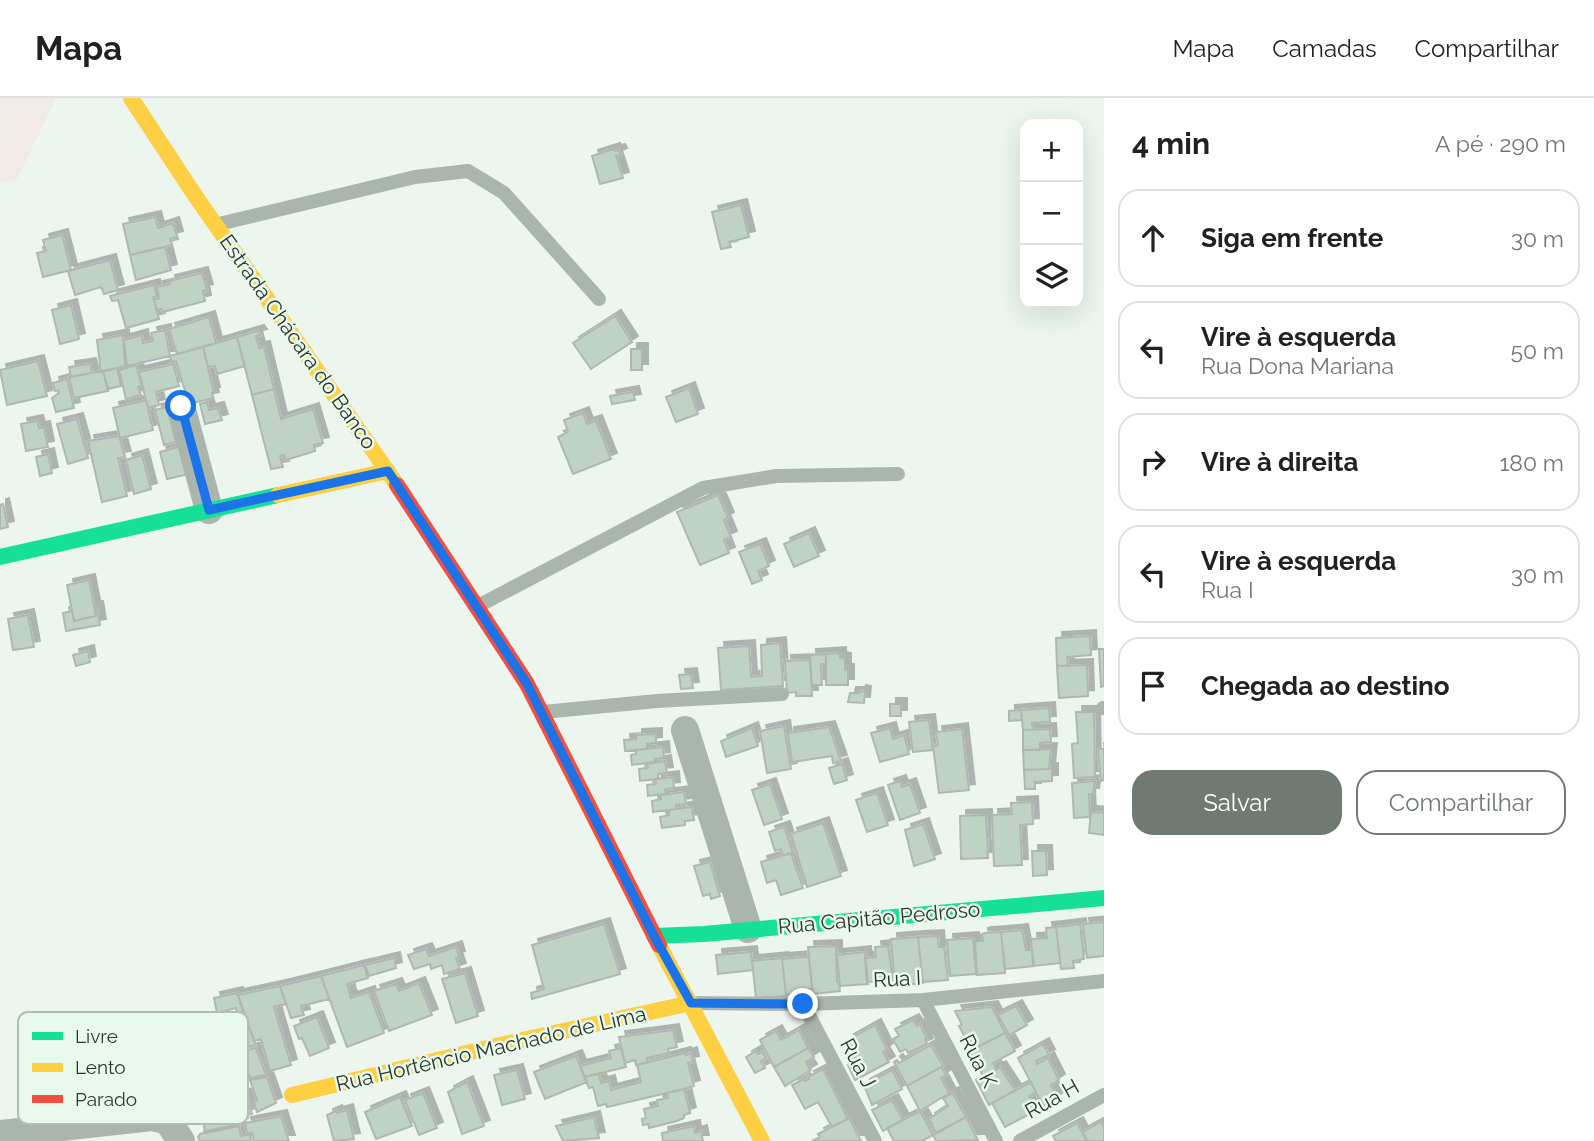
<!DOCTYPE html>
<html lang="pt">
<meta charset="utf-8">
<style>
:root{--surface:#fff;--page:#f2f2f2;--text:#202124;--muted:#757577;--line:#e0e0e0;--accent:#717973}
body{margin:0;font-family:Raleway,sans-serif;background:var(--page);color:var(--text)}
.controls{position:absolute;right:21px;top:21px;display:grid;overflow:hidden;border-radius:14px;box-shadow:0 7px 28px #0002}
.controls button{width:63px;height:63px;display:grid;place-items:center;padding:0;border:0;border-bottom:2px solid var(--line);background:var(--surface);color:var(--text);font:35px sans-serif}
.stop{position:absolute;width:21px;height:21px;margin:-16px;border:5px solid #1a73e8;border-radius:50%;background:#fff}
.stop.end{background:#1a73e8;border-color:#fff;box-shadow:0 2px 7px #0008}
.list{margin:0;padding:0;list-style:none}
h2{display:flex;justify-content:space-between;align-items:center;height:91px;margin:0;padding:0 28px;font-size:30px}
h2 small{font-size:23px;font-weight:400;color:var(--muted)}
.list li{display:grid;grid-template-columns:46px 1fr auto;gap:21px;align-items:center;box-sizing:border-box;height:98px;margin:0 14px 14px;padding:0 14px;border:2px solid var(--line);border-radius:21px}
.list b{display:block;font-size:26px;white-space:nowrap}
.list p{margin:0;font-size:23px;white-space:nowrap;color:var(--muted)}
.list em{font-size:23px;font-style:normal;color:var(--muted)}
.actions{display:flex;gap:14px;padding:21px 28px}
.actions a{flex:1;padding:16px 0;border:2px solid var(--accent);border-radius:21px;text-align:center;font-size:24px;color:var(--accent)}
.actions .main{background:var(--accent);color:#fff}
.icon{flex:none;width:38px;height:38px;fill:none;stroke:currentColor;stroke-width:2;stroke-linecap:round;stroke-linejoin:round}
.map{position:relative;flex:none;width:1104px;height:1043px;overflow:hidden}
header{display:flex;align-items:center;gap:42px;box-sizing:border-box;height:98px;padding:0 35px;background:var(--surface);border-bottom:2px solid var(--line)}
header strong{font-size:33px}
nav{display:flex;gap:38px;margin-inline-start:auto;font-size:24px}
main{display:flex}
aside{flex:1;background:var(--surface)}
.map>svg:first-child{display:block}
</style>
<header>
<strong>Mapa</strong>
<nav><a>Mapa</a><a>Camadas</a><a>Compartilhar</a></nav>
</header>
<main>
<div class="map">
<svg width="1104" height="1043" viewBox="0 0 1104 1043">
<defs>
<filter id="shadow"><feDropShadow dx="6" dy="-6" stdDeviation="0" flood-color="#0004"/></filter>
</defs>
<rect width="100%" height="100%" fill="#ecf6ee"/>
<!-- green -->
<path fill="#f1eae7" d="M0,0h56l-39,81 -17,4z"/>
<!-- building -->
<path fill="#bfd3c5" stroke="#b0b7b1" stroke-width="2" filter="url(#shadow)" d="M614,51l1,2 4,-1 2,4 -5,2 7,22 -23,6 -8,-28z
M741,107l8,32 -20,5 2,5 -10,2 -9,-37z
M155,119l3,11 15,-5 4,14 -7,2 2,6 -42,10 -7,-31z
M62,137l9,35 -28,7 -6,-24 9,-2 -3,-11z
M165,149l6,23 -35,10 -6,-25z
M110,162l8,30 -14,4 -3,-7 -26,8 -7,-24z
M202,175l5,17 -4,1 2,10 -42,11 -1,-3 -5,1 -3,-10 5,-2 -2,-11 13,-3 -1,-3z
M154,187l3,11 -4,1 6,22 -33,9 -8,-28 -6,1 -2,-5z
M71,207l8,34 -19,5 -8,-34z
M615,218l17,26 -41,27 -18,-26z
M209,219l7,26 -39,11 -8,-25z
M165,232l5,26 -43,10 -3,-26 18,-5 1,8 10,-2 -2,-8z
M258,233l3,4 -5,1 3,12 5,-1 10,42 -22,6 -15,-58z
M123,237l2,31 -24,6 -4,-32z
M237,239l8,29 -28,8 -2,-8 -7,1 -5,-20z
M203,249l11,46h-2l1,5 -24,6 -13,-43 -4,1 -2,-6z
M631,251h11v21h-11z
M38,263l9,35 -40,9 -7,-35z
M90,266l2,9 -21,4 -2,-10z
M173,266l6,22 -23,6 3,13 -11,3 -9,-36z
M136,267l6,21 -4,1 3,8 -15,4 -7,-29z
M117,270l4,18 -13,3 -5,-18z
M103,273l5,20 -34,7 -5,-21z
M67,281l7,29 -18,4 -4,-14 7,-5 -1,-3 -3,1 -2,-8z
M689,290l9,26 -22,8 -10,-25z
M274,291l7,30 32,-10 10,34 -9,2 1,6 -29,9 -2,-5 -4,1 3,11 -12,2 -19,-74z
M633,294l2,8 -23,4 -2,-8z
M146,302l7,30 -33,8 -7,-30z
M207,304l2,8 9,-2 4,12 -17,4 -5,-20z
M167,309l9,35 -12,3 -9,-35z
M583,315l4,11 9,-3 15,38 -38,15 -15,-37 10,-5 -4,-12z
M77,321l11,39 -20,6 -11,-40z
M37,323l2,7 5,-1 4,20 -22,4 -5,-27z
M119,338l6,21 -7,1 9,38 -25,6 -14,-61z
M182,348l7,28 -22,5 -7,-27z
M48,356l4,19 -12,3 -4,-19z
M142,357l9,34 -17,5 -8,-34z
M718,397l10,23 -4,2 7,17 -7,3 5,13 -29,12 -23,-53z
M3,406l5,23 -8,2v-24z
M809,435l10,23 -25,11 -10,-23z
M760,446l9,22 -11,5 4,9 -10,4 -13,-32z
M89,482l7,36 -22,5 -7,-36z
M95,509h2l3,18 -34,6 -3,-18 9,-2 2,10 22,-5z
M28,517l6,32 -21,3 -5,-31z
M1090,538l1,19 -24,2 1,9h-11l-1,-28z
M780,545l3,43 -62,4 -3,-42 31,-2 2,31 11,-1 -1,-31z
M1099,551h5v37l-3,1z
M88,553l2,11 -14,4 -3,-11z
M840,555v5l5,1v11h3v15h-22v-31z
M826,556v10h-5l1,21h-10l-2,-30z
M810,562l2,36h-16v-4l-9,1 -2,-32z
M1087,567l1,31 -29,2 -2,-32z
M691,576l2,14 -12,1 -2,-14z
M860,593l5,1 -1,11 -16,-1 2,-9h10z
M890,606h11v12h-11z
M1049,610l1,14 -18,1 1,7h-10l-2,-20z
M1021,612l1,10 -13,1v-10z
M1076,614h18l1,65 -21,1 -2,-34 6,-1z
M929,622l4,30 -20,2 -4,-30z
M784,628l7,43 -24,4 -7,-42z
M829,629l12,34 -8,2 -1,-7 -40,6 -4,-29z
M752,630l6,18 -32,11 -5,-16z
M890,630l3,11 11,-4 5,19 -29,8 -9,-29z
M962,631l7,61 -30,3 -6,-47 5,-1 -2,-13z
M1050,631l1,13 -11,1v7h-17v-20z
M656,636v9l-9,1v5l-22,2 -1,-11 12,-1v-4z
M663,649l1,11 -9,1v3l-23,3 -1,-10 5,-1v-4z
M1051,651l-2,20 -25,1 -1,-20z
M1098,651h6v31l-3,1z
M665,663l2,12 -9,1v5l-18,2 -1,-12 9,-1 -1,-4z
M842,666l5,16 -13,4 -5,-16z
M1049,671h3v12l-17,1v7h-10l-1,-19z
M673,679l1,11 -9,1 1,5 -18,2 -1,-11 9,-1 -1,-5z
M900,683l2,6 8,-3 10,29 -20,7 -12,-35z
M1095,683l-2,13h-4l1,23 -16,1 -2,-35z
M770,686l12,35 -18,6 -12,-35z
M684,694l2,12 -10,1 1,4 -24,3 -1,-11 9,-2v-4z
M877,695l11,32 -21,7 -11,-32z
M1032,704l1,22 -13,1 2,40 -28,1 -2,-51 20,-1 -1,-11z
M692,709l2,13 -9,1v4l-23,3 -2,-11 9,-2v-5z
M1091,714l13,1v22l-15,-2z
M986,717l2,43 -27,1 -1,-43z
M823,725l18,53 -34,11 -16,-53z
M923,726l12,35 -21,7 -9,-36z
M784,729l9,26 -10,2 -2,-6 -6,2 -6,-19z
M1032,753h14l1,24 -14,1z
M791,755l12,35 -22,7 -5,-15 -9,3 -6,-21z
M710,764l10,34 -9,3 -1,-5 -7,2 -9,-30z
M1104,824v34l-17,2 -4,-34z
M604,826l16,50 -88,25 -1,-6 13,-4 -12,-44z
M1080,826l4,35 -11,2 1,7 -13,1 -5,-42z
M1056,829l4,36 -27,3 -2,-27 16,-1 -1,-10z
M1022,832l4,20h6l2,16 -29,3 -4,-37z
M1001,834l4,41 -28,2 -2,-34h8l-1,-7 3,-1z
M938,838l1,11h5l4,33 -25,2 -5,-45z
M918,839l5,46 -28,3 -4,-47z
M973,840l3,36 -26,2 -3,-36z
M836,848l1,36h2l1,9 -27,3 -5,-47z
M888,848l5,34 -26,2 -2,-24 11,-1 -1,-10z
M456,849l3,10 -3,1 4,11 -16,5 -2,-9 -11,4 -1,-5 -16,5 -6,-14 18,-6 3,7z
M751,854l2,18 -35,4 -2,-19z
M865,854l3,32 -28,2 -3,-31z
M806,859l3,1 3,31 -11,1 -1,4 -14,1 -4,-36z
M394,860l2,10 -27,8 -4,-11z
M782,860l4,38 -30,2 -4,-37z
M364,867l4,13 -21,6 4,14 18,-6 15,41 -37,14 -26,-71z
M465,875l13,43 -22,7 -14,-44z
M321,878l8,23 -28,7 3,9 -13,3 -11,-32z
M419,885l13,32 -43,16 -15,-40 22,-7 3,7z
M280,888l6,18 -12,3 17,58 -21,6 -9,-32 -7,2 -16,-46z
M237,895l6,19 -6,1 -1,-5 -19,5 -3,-15z
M1016,908l11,19 -18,10 -11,-20z
M992,909l13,26 -33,17 -13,-24 3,-1 -7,-14z
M317,919l12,31 -19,8 -8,-18 -3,1 -5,-13z
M913,922l4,6 3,-2 7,15 -2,1 2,4 -19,9 -2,-4 -6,3 -7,-13 6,-3 -4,-7z
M247,923l9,24 -25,5 -5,-24z
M875,927l12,24 -4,3 6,10 -34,18 -7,-15 2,-1 -4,-8 8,-4 -6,-12z
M673,932l4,17 -9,2 1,4 -22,5 1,4 -12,3 -1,-5 -10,3 -6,-26z
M799,932l9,18 -34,19 -14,-27 16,-9 5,9z
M1005,935l10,18 -22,12 4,6 -14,7 -13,-25z
M1043,946l6,11 -13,6 1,3 11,-6 11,22 -8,5 7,13 -15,8 -25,-48z
M931,947l12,21 -36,20 -13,-24 3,-2 2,3z
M256,950l10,27 -16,3 -1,-4 -32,9 -5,-24z
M621,950l5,19 -42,10 -4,-11 31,-8 -2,-7z
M808,950l6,9 -8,5 5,8 -26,16 -11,-19z
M756,953l2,3 4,-2 4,6 -5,3 4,7 -10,5 -9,-16z
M685,955l1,2 5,-2 2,9 -5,1 6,23 -10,3 -77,18 -1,-3 -8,2 -5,-19 -4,1 -5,-11 15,-3 2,9 8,-2 2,9 30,-8 -4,-17z
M576,958l11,26 -42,17 -11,-27z
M941,969l5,8 -5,3 8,15 -29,18 -13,-25z
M1000,969l15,23 -26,15 -13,-25z
M823,971l25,50 -16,8 -14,-25 -13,7 -13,-24 12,-6 1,2 4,-2 -1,-2z
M517,972l8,29 -23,6 -8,-30z
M892,972l10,19 -30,16 -8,-20z
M267,979l9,26 -19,9 -3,-10 3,-2 -7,-20z
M237,984l2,14 8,-2 5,20 -12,2 2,8 -37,7 -6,-28 26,-6 -3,-12z
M467,984l17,44 -22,8 -14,-42z
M1031,984l5,10 -7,4 8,14 -32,17 -13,-24z
M684,991l6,24 -6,2v3l-7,3 -28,7 -1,-4 -5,1 -1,-6 4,-1 -2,-9 14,-3 -1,-6 11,-2 -1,-5z
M423,995l14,35 -18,7 -14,-35z
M953,995l13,24 -30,16 -7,-14 19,-13 -5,-8z
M400,999l12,29 -36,13 -11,-27z
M892,1002l11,20 -20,11 -11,-21z
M347,1012l7,29 -20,2 -7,-26 9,-4 1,2z
M920,1013l13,24 -11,6h-28l-7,-13z
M281,1018l8,25h-35l-2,-8 -5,1 -2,-11z
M594,1019l5,21 -36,3 -7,-15z
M966,1019l12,23 -42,1 -3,-6z
M849,1020l12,23h-49l8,-4 -2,-3z
M1101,1024l3,5v14h-17l-4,-9z
M1077,1025l10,18h-31l-3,-5z
M239,1028l2,10 9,-2 1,7h-51l-2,-4 2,-3z
M694,1028l1,7 6,-2 2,10h-40l-1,-8z"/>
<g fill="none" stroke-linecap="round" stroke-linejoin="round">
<!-- lane -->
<path stroke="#aab6ad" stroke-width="14" d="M219,126l196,-47 53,-6 36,22 95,106
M478,508l225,-118 73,-12 122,-2
M1103,610h1
M543,614l114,-11 125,-7
M923,902l73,141
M692,905l111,1 120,-4 181,-19
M803,906l72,137
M1020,1043l84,-46"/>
<!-- street -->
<path stroke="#aab6ad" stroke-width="28" d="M181,308l28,104
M685,632l63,199
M0,1036l152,-17 16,4 13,20"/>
<!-- fast -->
<path stroke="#16e098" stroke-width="16" d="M0,459l278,-62
M654,838l50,-2 400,-36"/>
<!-- slow -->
<path stroke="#ffcf43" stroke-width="16" d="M131,0l63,96 203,291
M278,397l110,-24
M659,847l103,196
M292,997l208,-50 191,-42"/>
<!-- jam -->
<path stroke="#f24e42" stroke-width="16" d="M397,387l130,199 132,261"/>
</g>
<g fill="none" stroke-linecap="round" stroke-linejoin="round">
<!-- route -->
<path stroke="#1a73e8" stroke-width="9" d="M181,308l28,104 179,-39 139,213 127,252 37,67 112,1"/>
</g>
<g text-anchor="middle" stroke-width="5" stroke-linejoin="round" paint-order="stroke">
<!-- street labels -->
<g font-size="21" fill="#2f3631" stroke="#e8faec">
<text transform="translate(298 244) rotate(55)" y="7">Estrada Chácara do Banco</text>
<text transform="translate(879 820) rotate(-5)" y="7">Rua Capitão Pedroso</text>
<text transform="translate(897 881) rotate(-3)" y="7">Rua I</text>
<text transform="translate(491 951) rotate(-13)" y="7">Rua Hortêncio Machado de Lima</text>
<text transform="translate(978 963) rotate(63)" y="7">Rua K</text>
<text transform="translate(858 965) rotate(62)" y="7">Rua J</text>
<text transform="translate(1052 1001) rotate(-29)" y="7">Rua H</text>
</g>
</g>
<!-- legend -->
<rect x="18" y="914" width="230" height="112" rx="10" fill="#e8faec" stroke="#b0bfb4" stroke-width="2"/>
<rect x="32" y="934" width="31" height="8" fill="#16e098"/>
<rect x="32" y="965" width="31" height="9" fill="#ffcf43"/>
<rect x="32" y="997" width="31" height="8" fill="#f24e42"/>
<g font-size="19" fill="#2f3631">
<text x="75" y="945">Livre</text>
<text x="75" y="976">Lento</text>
<text x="75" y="1008">Parado</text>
</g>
</svg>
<div class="controls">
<button>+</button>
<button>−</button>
<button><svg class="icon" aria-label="layers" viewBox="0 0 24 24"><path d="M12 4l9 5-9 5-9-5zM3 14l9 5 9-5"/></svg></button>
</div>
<div class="stop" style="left:181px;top:308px"></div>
<div class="stop end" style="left:803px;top:906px"></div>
</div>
<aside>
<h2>4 min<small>A pé · 290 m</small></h2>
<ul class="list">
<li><svg class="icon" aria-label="ahead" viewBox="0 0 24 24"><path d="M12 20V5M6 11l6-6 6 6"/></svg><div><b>Siga em frente</b></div><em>30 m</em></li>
<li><svg class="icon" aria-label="left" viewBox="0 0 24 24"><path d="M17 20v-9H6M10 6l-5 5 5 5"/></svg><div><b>Vire à esquerda</b><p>Rua Dona Mariana</p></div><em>50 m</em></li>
<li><svg class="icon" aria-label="right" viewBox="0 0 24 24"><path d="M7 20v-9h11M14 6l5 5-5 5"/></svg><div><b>Vire à direita</b></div><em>180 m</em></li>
<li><svg class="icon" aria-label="left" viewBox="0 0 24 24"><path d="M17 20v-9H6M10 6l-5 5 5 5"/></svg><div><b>Vire à esquerda</b><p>Rua I</p></div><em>30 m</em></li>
<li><svg class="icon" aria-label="arrive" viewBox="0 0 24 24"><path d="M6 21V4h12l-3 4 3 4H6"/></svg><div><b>Chegada ao destino</b></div></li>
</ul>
<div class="actions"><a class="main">Salvar</a><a>Compartilhar</a></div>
</aside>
</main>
